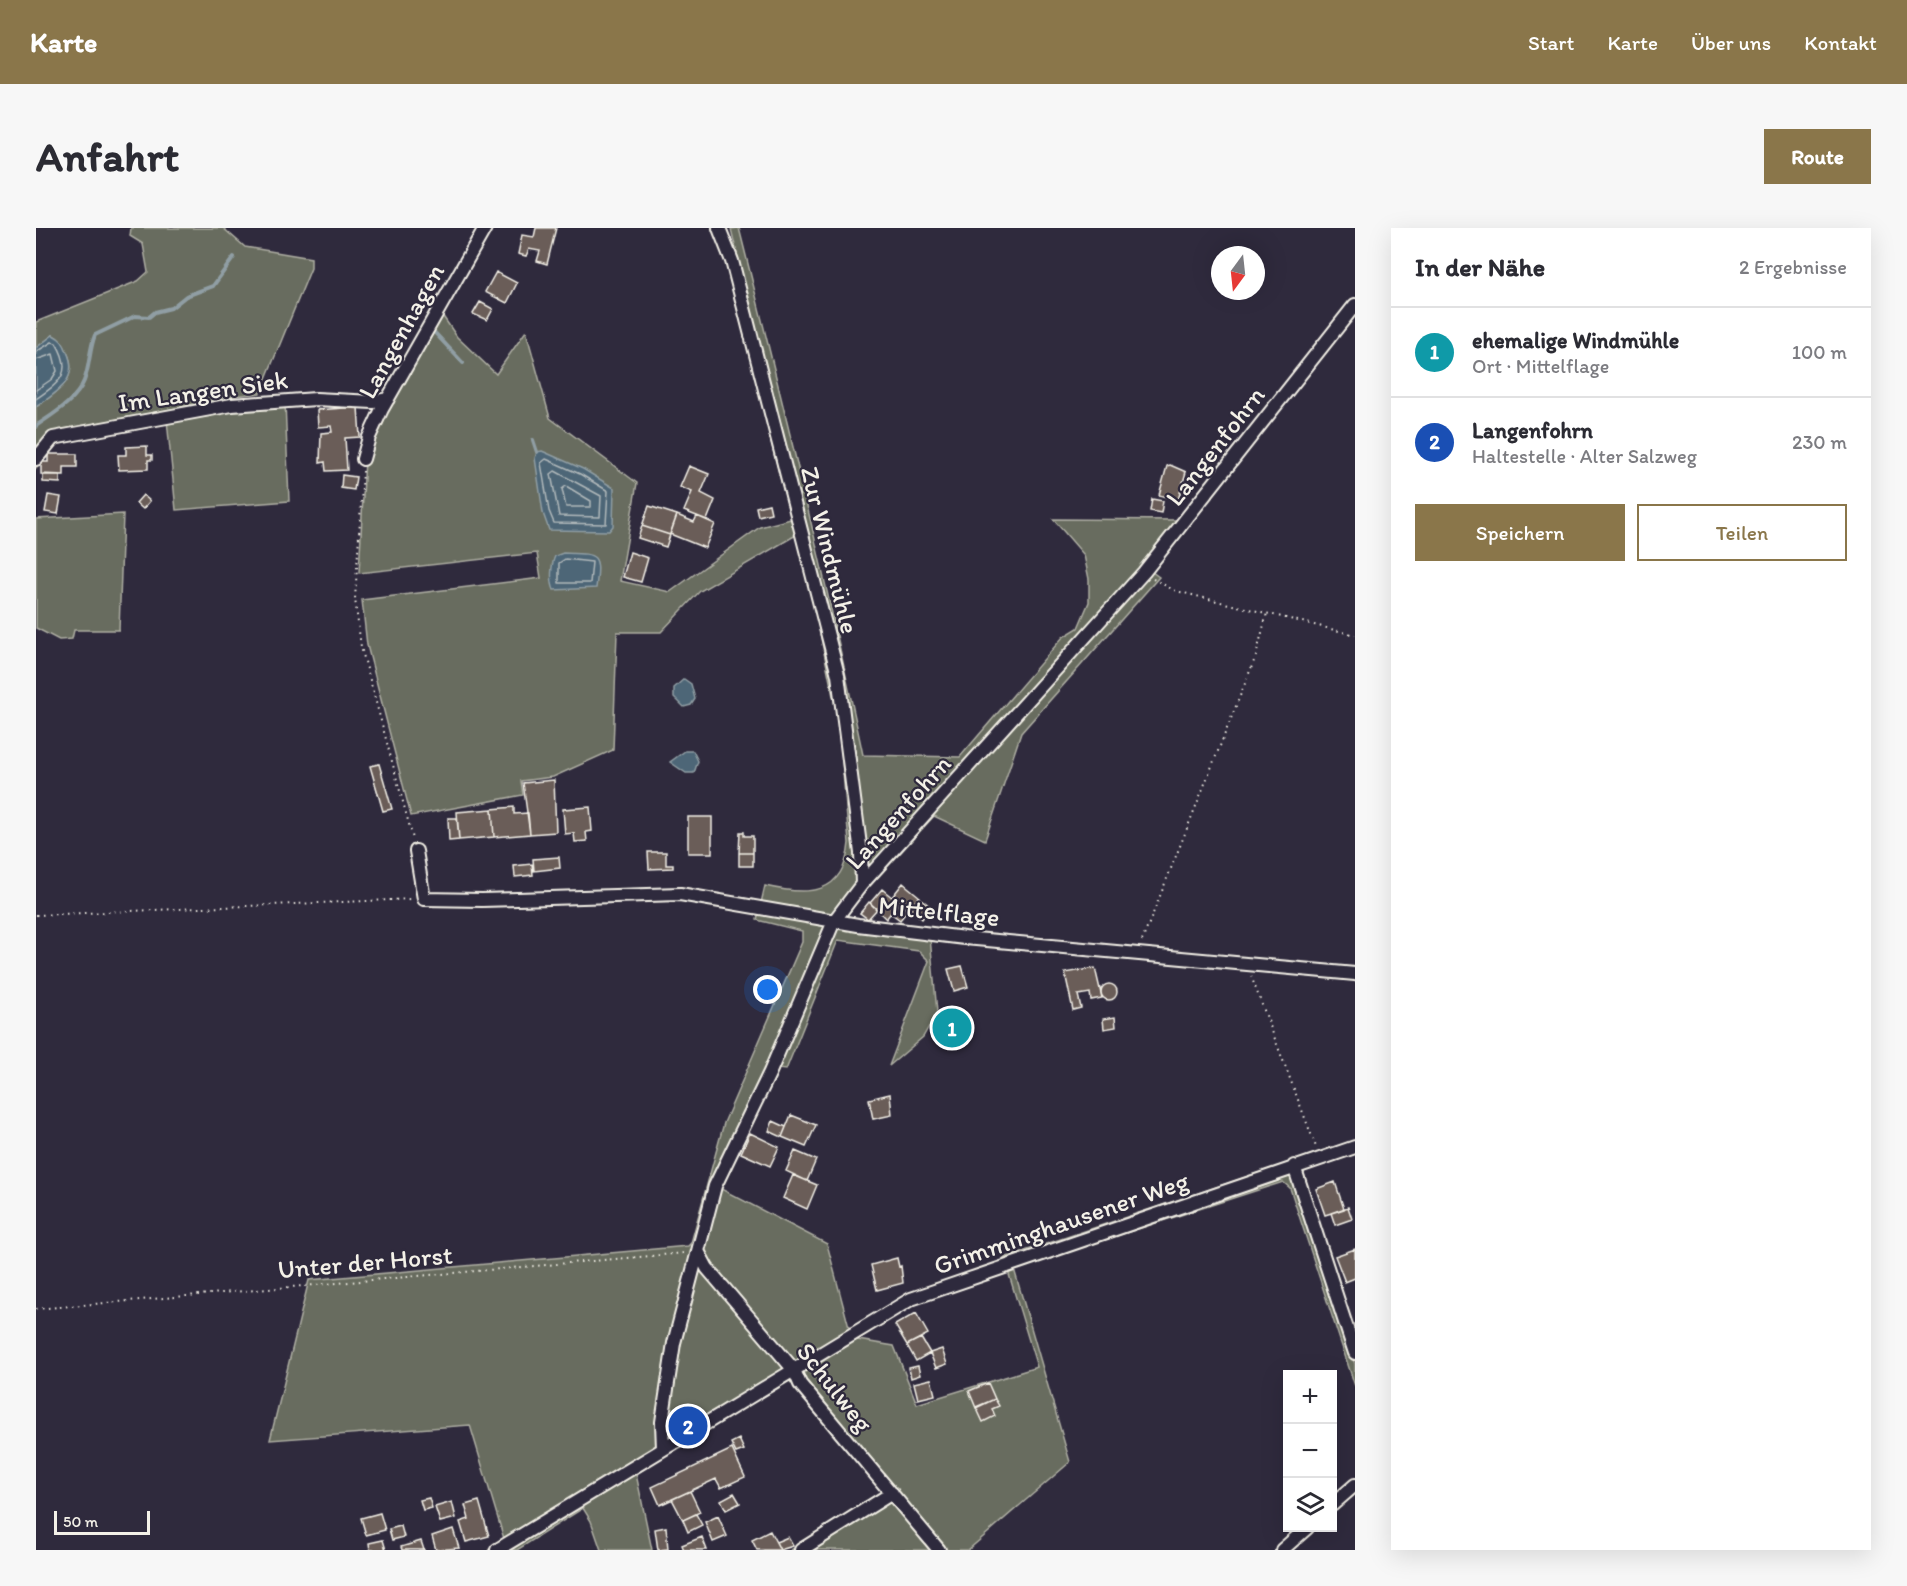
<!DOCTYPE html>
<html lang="de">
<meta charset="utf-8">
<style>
:root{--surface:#fff;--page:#f7f7f7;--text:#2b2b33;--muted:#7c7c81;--line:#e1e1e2;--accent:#8a764a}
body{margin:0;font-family:Itim,sans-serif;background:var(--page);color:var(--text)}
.controls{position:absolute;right:18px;bottom:18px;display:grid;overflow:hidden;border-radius:0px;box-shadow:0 6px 24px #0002}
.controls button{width:54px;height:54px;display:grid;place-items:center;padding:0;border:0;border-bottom:2px solid var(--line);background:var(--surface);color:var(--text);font:30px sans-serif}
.compass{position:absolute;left:1175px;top:18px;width:54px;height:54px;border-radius:50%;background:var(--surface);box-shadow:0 6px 24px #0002;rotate:195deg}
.scale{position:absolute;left:18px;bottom:15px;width:96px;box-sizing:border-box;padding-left:6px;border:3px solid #f4f1e8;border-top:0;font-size:16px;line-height:21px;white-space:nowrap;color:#f4f1e8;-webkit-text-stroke:4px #2f2a3d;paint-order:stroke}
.you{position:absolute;left:732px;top:762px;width:21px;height:21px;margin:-15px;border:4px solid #fff;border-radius:50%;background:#1a73e8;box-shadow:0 0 0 9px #1a73e833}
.badge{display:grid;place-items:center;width:39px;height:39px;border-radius:50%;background:var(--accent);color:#fff;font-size:20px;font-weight:700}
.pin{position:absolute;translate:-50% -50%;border:3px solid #fff;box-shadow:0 2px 6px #0006}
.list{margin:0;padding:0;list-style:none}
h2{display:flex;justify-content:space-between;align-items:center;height:78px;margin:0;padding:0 24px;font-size:26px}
h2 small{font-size:20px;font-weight:400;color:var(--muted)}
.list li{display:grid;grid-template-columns:39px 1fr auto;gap:18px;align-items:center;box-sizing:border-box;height:90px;padding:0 24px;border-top:2px solid var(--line)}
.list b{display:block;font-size:22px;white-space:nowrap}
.list p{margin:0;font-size:20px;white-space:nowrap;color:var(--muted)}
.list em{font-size:20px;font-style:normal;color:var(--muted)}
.actions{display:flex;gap:12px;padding:18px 24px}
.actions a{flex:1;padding:14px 0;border:2px solid var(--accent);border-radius:0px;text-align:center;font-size:21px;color:var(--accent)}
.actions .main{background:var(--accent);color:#fff}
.icon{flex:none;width:33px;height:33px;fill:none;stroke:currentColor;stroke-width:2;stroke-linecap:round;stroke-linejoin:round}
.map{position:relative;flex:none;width:1319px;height:1322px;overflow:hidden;border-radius:0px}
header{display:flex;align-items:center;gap:36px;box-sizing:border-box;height:84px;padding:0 30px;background:var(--accent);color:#fff}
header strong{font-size:28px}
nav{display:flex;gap:33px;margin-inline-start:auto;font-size:21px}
.intro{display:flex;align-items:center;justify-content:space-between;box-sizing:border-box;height:144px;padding:0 36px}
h1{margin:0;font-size:42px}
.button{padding:15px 27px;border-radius:0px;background:var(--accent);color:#fff;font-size:21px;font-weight:700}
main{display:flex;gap:36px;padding:0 36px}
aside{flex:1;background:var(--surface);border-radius:0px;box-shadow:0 6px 24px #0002}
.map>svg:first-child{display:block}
</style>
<header>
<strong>Karte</strong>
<nav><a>Start</a><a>Karte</a><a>Über uns</a><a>Kontakt</a></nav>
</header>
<div class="intro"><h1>Anfahrt</h1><a class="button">Route</a></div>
<main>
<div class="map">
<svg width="1319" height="1322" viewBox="0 0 1319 1322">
<rect width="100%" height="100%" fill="#2f2a3d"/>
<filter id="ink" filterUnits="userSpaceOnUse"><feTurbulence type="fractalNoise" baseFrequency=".0167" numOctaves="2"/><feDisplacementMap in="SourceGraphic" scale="12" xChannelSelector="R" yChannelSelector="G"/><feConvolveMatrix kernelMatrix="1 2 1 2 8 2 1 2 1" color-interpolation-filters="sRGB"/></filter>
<g filter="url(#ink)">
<!-- green -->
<path fill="#676c5e" stroke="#aeaea3" stroke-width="1.5" d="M95,0h92l22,19 66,11v10l-51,125 -34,4 -109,24 -63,19 -18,28v-61c20,-14 44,-28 31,-55 -4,-9 -6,-13 -14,-17l-17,13v-26l102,-41 10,-9 -5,-28 -13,-8z
M703,0c44,175 87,350 124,527l97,2 103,-120 15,-9 11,-26v-23l-5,-24 -31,-36 126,1 -35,46 15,11 -138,156 -36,107 -51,-24 -85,93 -10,16 91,13 7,74 -14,25 -34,29 40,-105 -10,-10 -81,-11 -52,130 -9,-1 -56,120 106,55 25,95 42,7 23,58 120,-37 -33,-109 284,-95 67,201v22l-65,-198 -7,-6 -269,87 56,193 -102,88h-177l94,-58 -98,-114 -151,96 16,76h-51l-10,-29 -8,-13 -66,42h-29l17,-8 -35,-117 -200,15 39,-160 379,-34 3,-3 33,-120 78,-181v-11l-45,-11 8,-34c43,10 79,10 84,-43l-10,-118 -25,-121 -18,-69 -96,56 -39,41h-44l-4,118 -60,27 -32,4 2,14 -112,21 -44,-171 -5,-45 179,-22 -4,-25 -178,20 6,-114 20,-47 57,-97 15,22 39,37 30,-43 24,87 87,65 -17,98 50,11 90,-65 31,-8 -22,-85 12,-1 -50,-204z
M249,174l4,99 -113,9 -9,-90z
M87,286l-4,116h-45l-2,9 -13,1 -23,-12v-109z"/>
<!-- water -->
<path fill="#4d6677" stroke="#909ea4" stroke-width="1.5" d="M17,107c8,4 11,8 14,17 13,28 -11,41 -31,55v-59z
M506,223l41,18 31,19 -1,38 -4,5 -60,-1 -6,-17 -8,-55 2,-6z
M527,325c34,1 38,-1 33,35l-42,2c-4,-9 -3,-25 1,-34z
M648,451l7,5 4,15 -4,6 -7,2 -10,-10v-9z
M649,523h8l5,10 -4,12h-8l-16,-11z"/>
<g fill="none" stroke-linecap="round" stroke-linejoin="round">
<!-- shore -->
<path stroke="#b1b9bb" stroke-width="1.5" d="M0,124l16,-10 4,1c18,30 4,39 -20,56
M0,132l17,-6 4,17 -5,8 -16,11
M510,231l34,15 28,17 -2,33 -52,-1 -5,-12 -8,-48z
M519,243l46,25 -1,21 -41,-1 -8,-42z
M530,258l25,15v6h-25l-4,-18z
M529,331l27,3 -2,21h-31v-20z"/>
<!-- stream -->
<path stroke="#909ea4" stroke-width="4" d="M399,105l28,30
M0,198c17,-12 40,-25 48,-45 6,-15 5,-31 11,-46l40,-19 14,1 6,-5 16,-4 15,-12 27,-10 21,-29
M497,212l4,12"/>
</g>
<!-- building -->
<path fill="#6b5d59" stroke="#f4f1e8" stroke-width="1.5" d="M500,0h20l-9,36 -10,-3 3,-10 -11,-2 -3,7 -8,-2 4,-19 12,2z
M460,44l21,11 -10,20 -22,-11z
M444,74l13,7 -6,11 -14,-6z
M322,179l2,30 -15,1 2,32 -21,1 -1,-9 -5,1 1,-30 11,-1 -1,-6 -13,1 -1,-17z
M111,218v9h5v5h-4v9l-29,1 -1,-15h8v-8z
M12,226h29v13h-13v8l-23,-1v-12h7z
M1134,237l16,7 -8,28 -19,-5 8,-29z
M653,238l20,8 -8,19 14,7 -8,20 -23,-9 8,-19 -12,-5z
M7,247h17v8l-17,-1z
M306,247l14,2 -2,13 -13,-2z
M12,267l13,2 -3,17 -13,-2z
M107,267l7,6 -7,8 -7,-6z
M1116,271l11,2 -2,12 -11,-2z
M733,276l2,9 -13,3 -2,-9z
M613,278l28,9 -7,20 -28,-9z
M641,287l17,7 3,-6 18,8 -10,24 -35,-14z
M606,298l28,9 -4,12 -28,-9z
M594,324l18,6 -7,24 -18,-5z
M343,536l13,45 -9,2 -13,-45z
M518,552l2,52 -26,2 -7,-51z
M478,579v7l14,-1 2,21 -36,3 -2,-28z
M554,579l2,24 -6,1 1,9 -12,1 -1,-9 -9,1 -2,-25z
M456,581l2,28 -35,3 -2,-28z
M652,589h24v36h-24z
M412,590h9l2,22 -10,1z
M704,604h4v4h9v17h-14z
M612,624h18v13h7v3l-24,1z
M703,625h14v13h-14z
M523,629l1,11 -26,3 -1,-12z
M496,636l1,11 -18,2 -1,-11z
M867,655l17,14 -12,14 -16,-14z
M846,661l17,14 -13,16 -16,-16z
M883,669l12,10 -9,12 -12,-10z
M833,674l8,7 -9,10 -8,-6z
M863,675l9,7 -8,10 -9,-7z
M926,738l6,21 -14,4 -6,-22z
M1059,740l7,30 -11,2 -1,-7 -12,2 3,13 -8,2 -8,-37z
M1065 764a8 8 0 1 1 16 0a8 8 0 1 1-16 0Z
M1079,789l1,10 -12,2 -1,-10z
M907 800a9 9 0 1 1 18 0a9 9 0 1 1-18 0Z
M854,866l2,21 -19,4 -4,-20z
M755,887l25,10 -10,22 -24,-10z
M737,893l13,6 -4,10 -13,-6z
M714,905l29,14 -9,19 -29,-13z
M759,923l21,9 -9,21 -21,-10z
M757,947l24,10 -10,24 -24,-11z
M1299,954l9,27 -19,6 -9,-26z
M1312,979l4,12 -17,6 -4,-12z
M1319,1021v29l-10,4 -10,-26z
M861,1030l2,9 2,-1 2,17 -26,7 -6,-25z
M880,1085l12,21 -21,11 -12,-20z
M885,1110l9,15 -14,8 -9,-16z
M906,1121l5,15 -11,4 -6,-15z
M882,1138l2,9 -9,3 -2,-10z
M895,1151l4,16 -17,4 -4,-16z
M952,1155l7,16 -19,9 -7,-17z
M959,1171l4,7 -7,3 3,7 -12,6 -7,-15z
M703,1211l5,11 -8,3 -5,-10z
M696,1221l13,28 -24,11 -5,-9 -56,26 -8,-18z
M654,1263l10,21 -17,8 -11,-21z
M698,1265l6,10 -14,7 -5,-10z
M393,1270l3,10 -9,2 -3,-10z
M443,1273l10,35 -23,6 -6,-20 9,-3 -4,-14z
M416,1274l4,16 -16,4 -5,-15z
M344,1285l5,17 -19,5 -5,-17z
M660,1286l6,11 -14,7 -5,-12z
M682,1288l9,20 -14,6 -8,-20z
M365,1298l3,11 -12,3 -3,-11z
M630,1299l2,22 -10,1 -3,-21z
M417,1301l6,19 -23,2 -4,-14z
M734,1303l10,19h-23l-5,-10z
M666,1309l5,13h-23l-2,-5z
M752,1309l5,9 -13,4 -4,-8z
M347,1312l3,10h-16l-1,-7z
M385,1313l3,9h-22l-1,-3z"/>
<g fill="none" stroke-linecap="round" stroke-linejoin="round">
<!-- minor casing -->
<g stroke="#f4f1e8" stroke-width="16">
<path id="minor" d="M683,0l13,33 106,414 23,178 1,31
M0,231l17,-21 179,-33 84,-6 57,3 15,-3
M327,231l6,-22 13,-28 103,-181
M380,623l8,48 58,1 198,-6 178,31 107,13 390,36
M1258,938l61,187
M662,1023l9,17 87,102 6,14 139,166
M627,1221l-1,-27 12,-79 41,-157 55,-114 64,-151 28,-37 282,-312 211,-267
M1296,1277l23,-20
M461,1322l414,-251 444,-152
M765,1322l91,-57
M1246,1322l25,-22"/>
</g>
<!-- path -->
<path stroke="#f4f1e8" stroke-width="2" stroke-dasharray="1.5 4.5" stroke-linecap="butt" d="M327,243l-8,128 6,48 52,192
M1117,351l23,12 179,44
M0,687l376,-16
M1106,713l114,-285 11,-43
M1215,748l65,171
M0,1081l649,-56"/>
<!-- minor -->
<use href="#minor" stroke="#2f2a3d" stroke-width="12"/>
</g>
</g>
<g text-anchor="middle" stroke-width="4.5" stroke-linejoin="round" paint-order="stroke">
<!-- street labels -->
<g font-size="26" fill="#f4f1e8" stroke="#2f2a3d">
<text transform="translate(365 103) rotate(-61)" y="9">Langenhagen</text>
<text transform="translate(167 163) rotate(-8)" y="9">Im Langen Siek</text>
<text transform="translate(1179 218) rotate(-52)" y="9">Langenfohrn</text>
<text transform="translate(794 322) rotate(76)" y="9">Zur Windmühle</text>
<text transform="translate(862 584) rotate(-48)" y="9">Langenfohrn</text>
<text transform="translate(903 683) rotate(6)" y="9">Mittelflage</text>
<text transform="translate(1025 995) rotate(-19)" y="9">Grimminghausener Weg</text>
<text transform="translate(329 1034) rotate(-5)" y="9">Unter der Horst</text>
<text transform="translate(799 1159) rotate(52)" y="9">Schulweg</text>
</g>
</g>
</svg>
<div class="controls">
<button>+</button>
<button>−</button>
<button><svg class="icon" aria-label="layers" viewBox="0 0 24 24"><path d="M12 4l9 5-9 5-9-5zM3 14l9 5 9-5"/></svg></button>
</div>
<svg class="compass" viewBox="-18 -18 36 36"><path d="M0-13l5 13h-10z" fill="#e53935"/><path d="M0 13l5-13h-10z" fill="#7c7c81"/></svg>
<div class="scale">50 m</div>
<div class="you"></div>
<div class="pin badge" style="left:916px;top:800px;background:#0f9aa8">1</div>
<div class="pin badge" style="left:652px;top:1198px;background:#1a4fb4">2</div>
</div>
<aside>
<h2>In der Nähe<small>2 Ergebnisse</small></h2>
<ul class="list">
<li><span class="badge" style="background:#0f9aa8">1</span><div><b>ehemalige Windmühle</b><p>Ort · Mittelflage</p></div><em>100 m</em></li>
<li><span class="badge" style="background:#1a4fb4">2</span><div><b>Langenfohrn</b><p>Haltestelle · Alter Salzweg</p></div><em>230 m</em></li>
</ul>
<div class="actions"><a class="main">Speichern</a><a>Teilen</a></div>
</aside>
</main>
